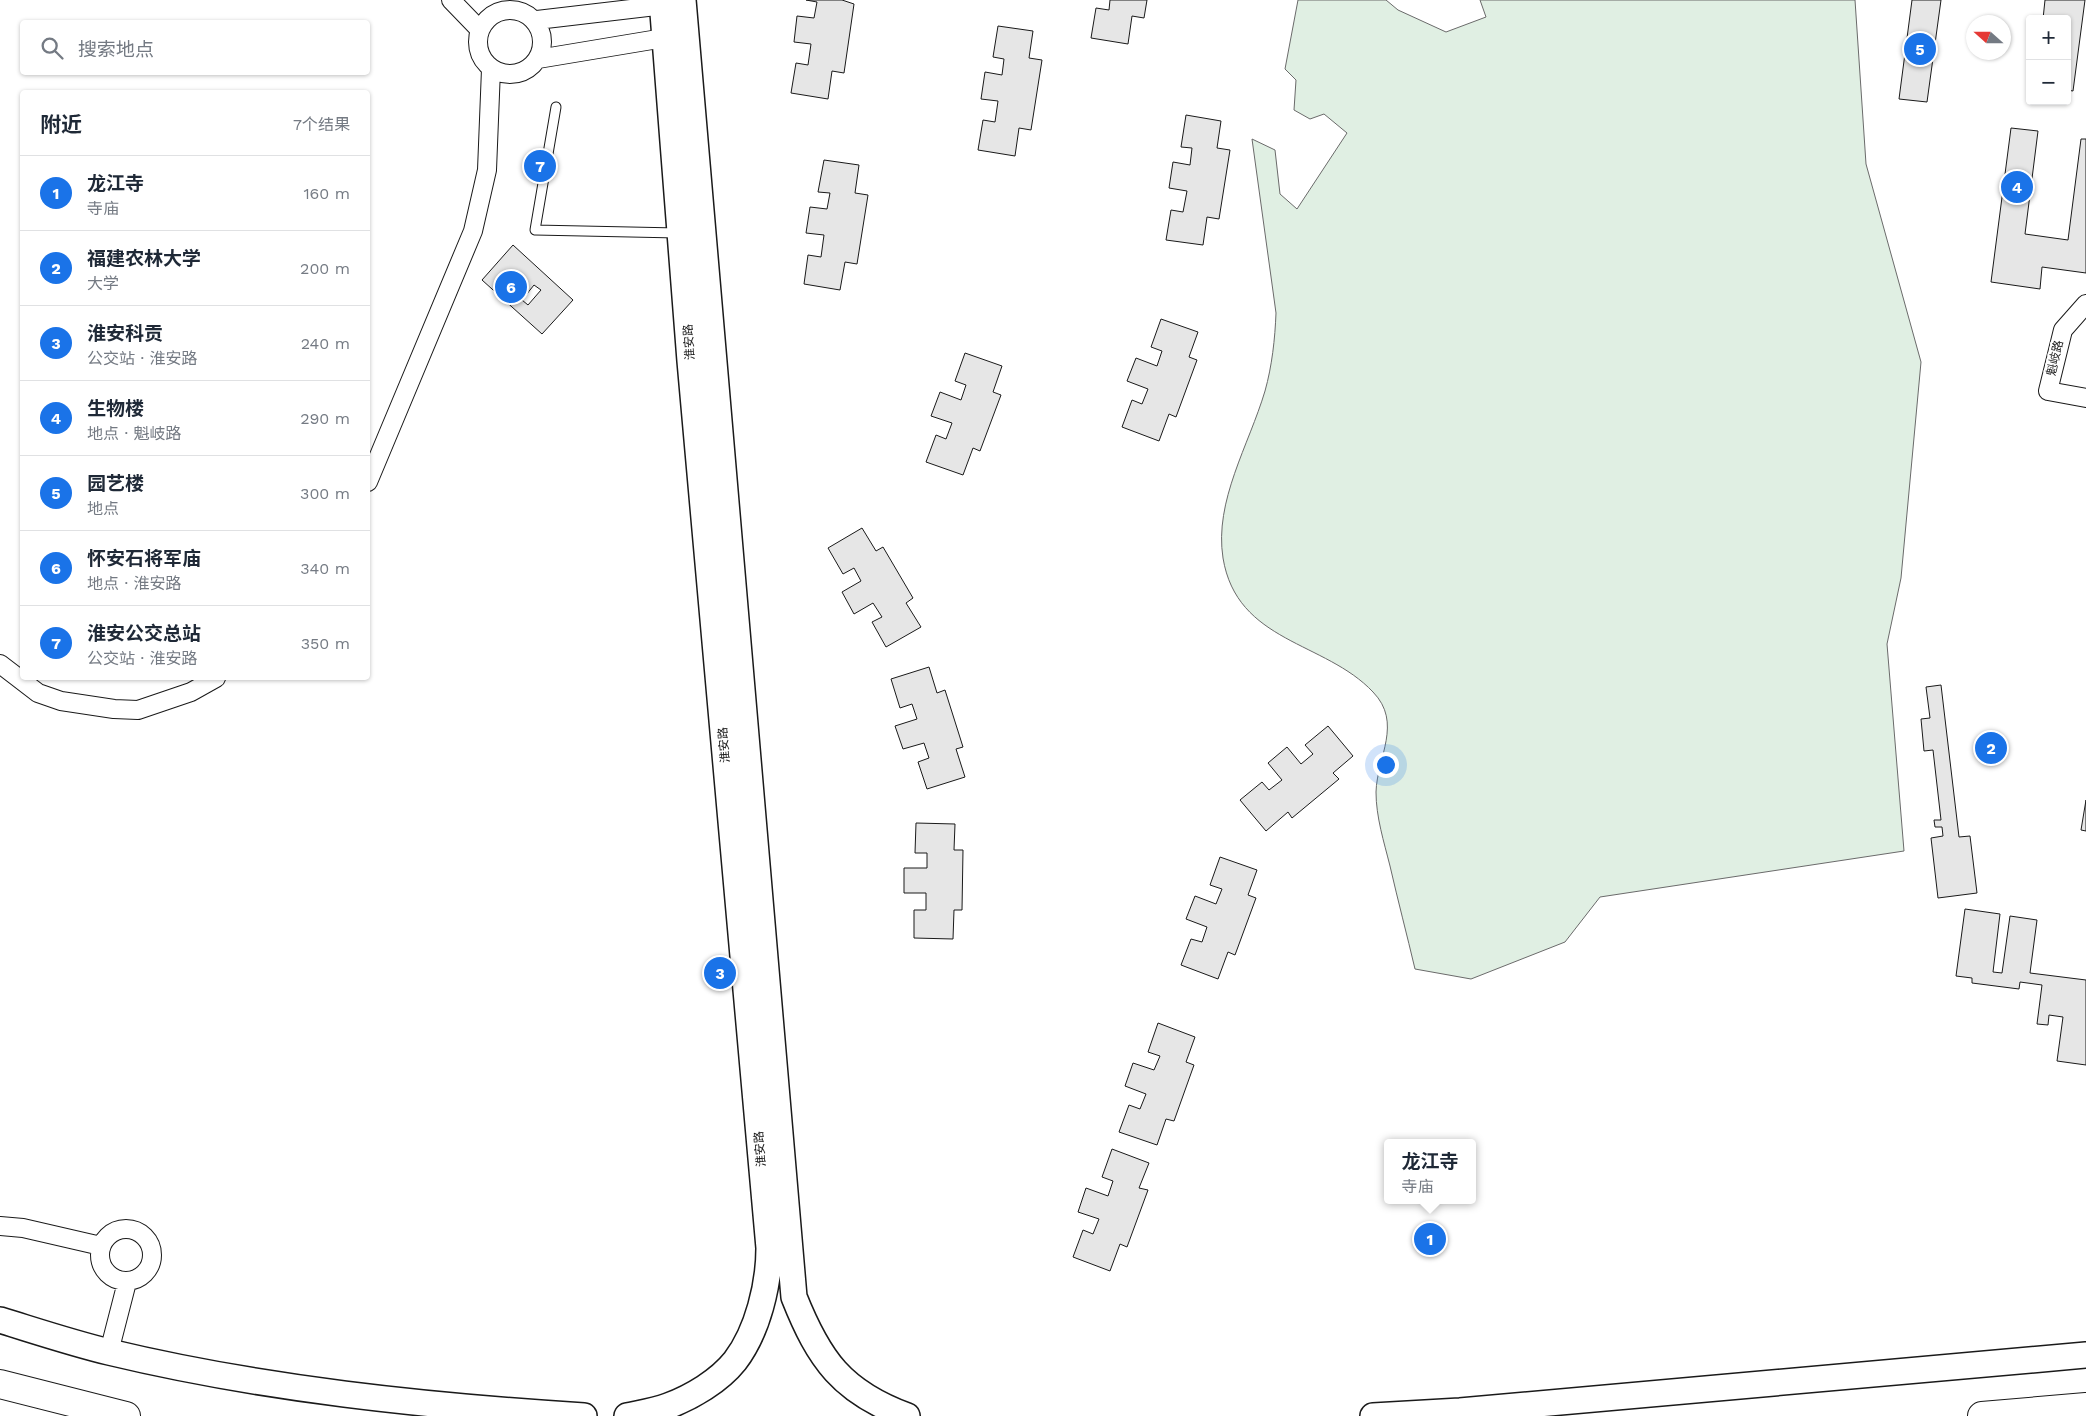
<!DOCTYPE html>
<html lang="zh">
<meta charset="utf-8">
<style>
:root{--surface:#fff;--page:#f6f6f7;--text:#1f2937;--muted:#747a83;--line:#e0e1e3;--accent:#1a73e8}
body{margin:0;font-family:"Work Sans","Noto Sans SC",sans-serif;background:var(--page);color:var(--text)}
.controls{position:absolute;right:15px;top:15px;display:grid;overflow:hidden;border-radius:5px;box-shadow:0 1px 4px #0004}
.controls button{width:45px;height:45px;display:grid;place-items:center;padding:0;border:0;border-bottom:1px solid var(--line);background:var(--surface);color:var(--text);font:25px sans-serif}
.compass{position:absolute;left:1966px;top:15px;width:45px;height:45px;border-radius:50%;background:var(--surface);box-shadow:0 1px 4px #0004;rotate:291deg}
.you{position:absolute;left:1385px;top:764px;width:18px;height:18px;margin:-12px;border:4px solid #fff;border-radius:50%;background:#1a73e8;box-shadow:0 0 0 8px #1a73e833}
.badge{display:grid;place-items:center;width:32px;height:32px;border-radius:50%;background:var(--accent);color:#fff;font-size:16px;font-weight:700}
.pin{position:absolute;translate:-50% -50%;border:2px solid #fff;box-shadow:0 1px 5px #0006}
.popup{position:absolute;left:1384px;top:1139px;width:92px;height:65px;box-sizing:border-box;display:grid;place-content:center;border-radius:5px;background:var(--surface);filter:drop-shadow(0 1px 4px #0005);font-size:16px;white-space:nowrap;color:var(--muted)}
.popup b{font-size:19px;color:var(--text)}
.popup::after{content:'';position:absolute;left:50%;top:100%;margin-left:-10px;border:10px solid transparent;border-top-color:var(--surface)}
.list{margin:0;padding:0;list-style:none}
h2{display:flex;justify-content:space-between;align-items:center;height:65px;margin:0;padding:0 20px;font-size:21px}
h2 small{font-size:16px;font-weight:400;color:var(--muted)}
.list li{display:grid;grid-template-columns:32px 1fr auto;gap:15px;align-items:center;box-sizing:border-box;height:75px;padding:0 20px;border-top:1px solid var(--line)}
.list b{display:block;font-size:19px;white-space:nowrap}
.list p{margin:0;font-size:16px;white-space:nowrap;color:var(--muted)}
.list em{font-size:16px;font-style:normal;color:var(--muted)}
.icon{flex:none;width:28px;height:28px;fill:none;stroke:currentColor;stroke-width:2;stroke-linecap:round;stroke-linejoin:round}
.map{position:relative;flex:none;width:2086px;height:1416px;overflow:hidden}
.search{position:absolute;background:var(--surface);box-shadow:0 1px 4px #0004;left:20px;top:20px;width:350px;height:55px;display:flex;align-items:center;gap:12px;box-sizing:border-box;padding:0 18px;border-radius:5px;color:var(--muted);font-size:19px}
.panel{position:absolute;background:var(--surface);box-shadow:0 1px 4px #0004;left:20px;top:90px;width:350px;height:590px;border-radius:5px}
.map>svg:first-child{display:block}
</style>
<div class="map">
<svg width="2086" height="1416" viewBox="0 0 2086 1416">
<rect width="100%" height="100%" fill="#fff"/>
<!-- green -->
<path fill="#e0efe3" stroke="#6a6a6a" d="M1298,0h88l12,10 48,22 40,-15 -6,-17h375l11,164 55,198 -20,216 -14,66 17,207 -304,46 -35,45 -94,37 -56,-10c-8,-34 -17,-68 -25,-103 -6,-24 -14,-49 -14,-74 1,-35 27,-69 -3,-100 -48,-51 -136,-49 -150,-134 -9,-57 26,-113 42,-167 7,-25 10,-52 11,-78l-24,-174 23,11 5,44 17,15 50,-76 -23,-19 -14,5 -16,-9 2,-30 -11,-11z"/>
<!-- building -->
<path fill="#e6e6e6" stroke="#1a1a1a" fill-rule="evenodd" d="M806,0h36l12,4 -10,69 -12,-2 -4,28 -37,-6 5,-30 12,2 3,-21 -17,-2 3,-26 17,2 3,-16z
M1110,0h37l-3,18 -12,-2 -4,28 -37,-6 5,-30 13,2z
M1912,0h29l-14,102 -28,-3z
M2045,0h40l-12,91 -6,-1v-71h-24z
M998,26l35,5 -4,27 13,2 -11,70 -12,-2 -4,28 -37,-6 5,-30 12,2 3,-21 -17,-2 4,-27 17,3 2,-16 -11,-2z
M1186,115l35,6 -4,27 13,2 -11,69 -12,-2 -4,28 -37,-5 5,-30 12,2 4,-21 -18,-3 4,-26 17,3 2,-17 -11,-1z
M2011,128l27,3 -13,103 43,6 13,-101h5v134l-44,-6 -2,22 -49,-7z
M824,160l35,5 -4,28 13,2 -11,69 -12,-2 -5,28 -36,-6 4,-29 13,2 3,-22 -18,-2 4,-26 17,2 3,-16 -12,-1z
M513,245l60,55 -31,34 -60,-54zM534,285l7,5 -13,15 -6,-5z
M1161,319l37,13 -9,25 8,3 -21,57 -7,-3 -10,27 -37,-14 10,-27 10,4 6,-15 -21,-8 9,-23 21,8 5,-15 -11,-4z
M965,353l37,13 -9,26 8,3 -21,56 -7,-3 -10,27 -37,-13 10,-27 10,4 6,-16 -21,-7 9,-24 21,8 5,-15 -11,-4z
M862,528l14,23 7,-4 30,51 -7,5 15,24 -35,20 -14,-25 10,-5 -9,-14 -19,11 -12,-22 19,-11 -7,-13 -11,6 -15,-26z
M929,667l8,26 8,-3 18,57 -7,2 9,28 -38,12 -9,-27 11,-4 -5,-15 -21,6 -8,-23 22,-7 -5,-15 -12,4 -9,-29z
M1941,685l18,152 11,-1 7,57 -39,5 -7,-60 12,-2 -1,-9h-7l-1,-7h7l-8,-70 -9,1 -3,-32 9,-1 -4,-31z
M1328,726l25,30 -20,17 6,6 -47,39 -4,-6 -22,19 -26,-31 22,-18 7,8 13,-10 -14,-17 19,-16 14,17 12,-10 -8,-9z
M2086,800v31l-5,-1z
M916,823l39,1 -1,26h9l-1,60h-8l-1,29 -39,-1v-28h12v-17h-22v-25h23v-15h-12z
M1220,857l37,13 -9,25 8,3 -21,57 -7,-3 -10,27 -37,-14 10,-26 11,3 5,-15 -21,-8 9,-23 21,8 6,-15 -12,-4z
M1965,909l35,5 -7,58 9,1 8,-57 27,4 -7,53 56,7v85l-29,-4 6,-44 -14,-2 -1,10 -11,-1 5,-39 -22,-3 -1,7 -47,-6v-5l-16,-2z
M1158,1023l37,14 -9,25 8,3 -20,56 -8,-2 -9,26 -38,-13 10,-27 11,4 6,-15 -21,-8 8,-23 21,7 6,-14 -12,-4z
M1112,1149l37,14 -10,25 9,2 -21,57 -7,-3 -10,27 -37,-14 10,-27 10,4 6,-15 -21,-7 8,-24 22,8 5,-15 -11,-4z"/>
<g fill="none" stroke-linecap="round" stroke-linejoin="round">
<!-- service casing -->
<g stroke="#1a1a1a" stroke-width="11">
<path id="service" d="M556,107l-21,123 143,3"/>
</g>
<!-- minor casing -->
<g stroke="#1a1a1a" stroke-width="20">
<path id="minor" d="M451,0l29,30
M478 42a32 32 0 1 1 64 0a32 32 0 1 1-64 0Z
M537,20l136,-16
M538,59l138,-23
M2086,304l-23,26 -15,61 38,7
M368,482l105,-251 14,-61 4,-101
M0,664l38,29 23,8 53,8 24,1 53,-18 25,-14
M0,1226l23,2 78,18
M100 1255a26 26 0 1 1 52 0a26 26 0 1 1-52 0Z
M109,1352l18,-70"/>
</g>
<!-- secondary casing -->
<g stroke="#1a1a1a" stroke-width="28">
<path id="secondary" d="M683,0l111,1297c25,63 48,95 113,119
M0,1320c36,11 72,23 109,32 154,37 317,54 475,64
M627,1416c14,-3 28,-5 41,-10 24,-9 51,-25 67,-45 23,-30 34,-77 34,-113l-79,-887 -28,-361
M1373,1416l87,-5 626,-56"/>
</g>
<!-- trunk casing -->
<g stroke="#1a1a1a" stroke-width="30">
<path id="trunk" d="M0,1384l126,32
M1982,1416l104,-9"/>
</g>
<!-- service -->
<use href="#service" stroke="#fff" stroke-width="9"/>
<!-- minor -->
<use href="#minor" stroke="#fff" stroke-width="18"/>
<!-- secondary -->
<use href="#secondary" stroke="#fff" stroke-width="25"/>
<!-- trunk -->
<use href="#trunk" stroke="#fff" stroke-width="28"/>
</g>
<g text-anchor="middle" stroke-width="4" stroke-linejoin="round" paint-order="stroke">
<!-- street labels -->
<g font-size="12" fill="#1a1a1a" stroke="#fff">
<text transform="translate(689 342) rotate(-94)" y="4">淮安路</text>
<text transform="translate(2055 358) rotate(-77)" y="4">魁岐路</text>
<text transform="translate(724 745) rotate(-95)" y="4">淮安路</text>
<text transform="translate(760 1149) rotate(-95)" y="4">淮安路</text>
</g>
</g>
</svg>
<div class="controls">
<button>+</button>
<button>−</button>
</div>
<svg class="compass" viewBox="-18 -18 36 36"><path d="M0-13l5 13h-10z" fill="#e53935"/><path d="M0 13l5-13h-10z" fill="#747a83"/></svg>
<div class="you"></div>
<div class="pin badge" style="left:1430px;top:1239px">1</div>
<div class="popup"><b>龙江寺</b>寺庙</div>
<div class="pin badge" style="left:1991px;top:748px">2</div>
<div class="pin badge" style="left:720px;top:973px">3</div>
<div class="pin badge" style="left:2017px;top:187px">4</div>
<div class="pin badge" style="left:1920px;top:49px">5</div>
<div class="pin badge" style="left:511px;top:287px">6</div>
<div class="pin badge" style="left:540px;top:166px">7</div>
<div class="search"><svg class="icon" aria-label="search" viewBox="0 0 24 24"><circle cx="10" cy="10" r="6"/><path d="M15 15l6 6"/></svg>搜索地点</div>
<section class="panel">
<h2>附近<small>7个结果</small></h2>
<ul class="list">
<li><span class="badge">1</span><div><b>龙江寺</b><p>寺庙</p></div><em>160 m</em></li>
<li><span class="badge">2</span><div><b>福建农林大学</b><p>大学</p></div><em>200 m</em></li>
<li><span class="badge">3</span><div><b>淮安科贡</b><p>公交站 · 淮安路</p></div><em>240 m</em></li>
<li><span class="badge">4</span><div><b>生物楼</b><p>地点 · 魁岐路</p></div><em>290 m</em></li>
<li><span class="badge">5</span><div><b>园艺楼</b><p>地点</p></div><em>300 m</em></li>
<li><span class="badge">6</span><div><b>怀安石将军庙</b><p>地点 · 淮安路</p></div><em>340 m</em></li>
<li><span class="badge">7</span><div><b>淮安公交总站</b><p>公交站 · 淮安路</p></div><em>350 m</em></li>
</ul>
</section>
</div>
